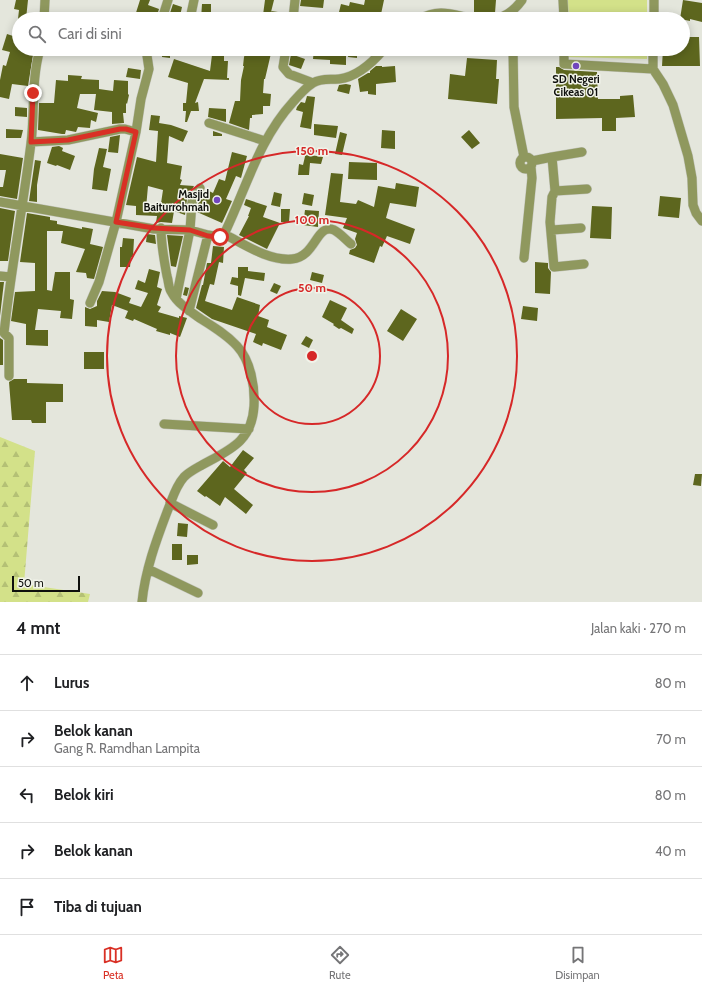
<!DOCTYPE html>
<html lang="id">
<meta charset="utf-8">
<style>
:root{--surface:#fff;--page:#f6f6f6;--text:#202124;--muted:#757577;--line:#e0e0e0;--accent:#d93025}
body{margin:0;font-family:Cabin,sans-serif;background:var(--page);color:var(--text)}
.scale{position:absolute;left:12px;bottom:10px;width:68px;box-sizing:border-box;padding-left:4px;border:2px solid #0f100d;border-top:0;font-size:11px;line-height:14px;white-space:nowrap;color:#0f100d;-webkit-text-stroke:3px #f1f3e9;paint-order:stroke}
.stop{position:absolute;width:12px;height:12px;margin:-9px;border:3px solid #d93025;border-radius:50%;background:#fff}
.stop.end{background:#d93025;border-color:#fff;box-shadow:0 1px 4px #0008}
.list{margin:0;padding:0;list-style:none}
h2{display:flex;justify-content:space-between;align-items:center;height:52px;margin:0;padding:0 16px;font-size:17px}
h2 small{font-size:13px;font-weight:400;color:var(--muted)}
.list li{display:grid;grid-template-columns:26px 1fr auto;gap:12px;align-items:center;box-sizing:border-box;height:56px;padding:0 16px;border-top:1px solid var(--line)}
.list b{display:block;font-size:15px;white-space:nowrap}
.list p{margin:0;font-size:13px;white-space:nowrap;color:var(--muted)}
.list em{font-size:13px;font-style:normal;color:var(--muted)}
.icon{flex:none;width:22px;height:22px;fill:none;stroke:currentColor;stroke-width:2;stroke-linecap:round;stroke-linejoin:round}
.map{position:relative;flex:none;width:702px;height:602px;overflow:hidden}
.search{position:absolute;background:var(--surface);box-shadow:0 2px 10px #0003;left:12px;right:12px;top:12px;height:44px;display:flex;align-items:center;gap:10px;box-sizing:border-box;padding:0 14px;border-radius:22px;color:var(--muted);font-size:15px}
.sheet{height:332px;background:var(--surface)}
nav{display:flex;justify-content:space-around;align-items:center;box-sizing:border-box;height:56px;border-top:1px solid var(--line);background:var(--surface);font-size:11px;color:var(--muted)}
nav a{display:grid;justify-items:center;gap:2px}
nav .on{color:var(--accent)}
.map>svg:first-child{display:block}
</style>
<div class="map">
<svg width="702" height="602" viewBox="0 0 702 602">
<defs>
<pattern id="forest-firs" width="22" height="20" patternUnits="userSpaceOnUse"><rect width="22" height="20" fill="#d3e189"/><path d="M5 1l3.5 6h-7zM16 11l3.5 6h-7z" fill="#b4c075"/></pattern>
</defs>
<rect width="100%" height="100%" fill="#e4e6dc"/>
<!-- forest -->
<path fill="url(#forest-firs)" d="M0,437l35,14 -11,133 66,10 -2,8h-88z"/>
<!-- garden -->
<path fill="#d3e189" d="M567,0h80v19h-80z
M567,49h80v10l-80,-2z"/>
<!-- building -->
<path fill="#5d661e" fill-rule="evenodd" d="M16,0h12l-2,19h-8l1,-9 -5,-1z
M140,0h10l-2,5 11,4 -3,10h-22z
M265,0h9l-4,16 -7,-1z
M301,0h23l-1,8 -23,-2z
M365,0h19l-4,19 -21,-4 -1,4 -20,-3 3,-12 8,2 1,-4 14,3z
M474,0h22l-1,13 -21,-1z
M683,0l19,3v19l-12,-3v2l-10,-2z
M173,4l9,3 -2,9 4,2v1h-16z
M202,4h9v15h-10z
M271,11l7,1 -1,7h-7z
M7,34l12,4v11h15l-6,37 -16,-2 -3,15 -9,-2v-17l3,-15 3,1 4,-14 -8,-2z
M683,37h16l1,29h-38l1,-17h20z
M162,49h8v9l-8,-1z
M247,49h25l-7,30h-1l-1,14 8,1 -1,12h-7v8l-11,1v3h-2l-1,12 -20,-7 6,-22h5l1,-21 3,-14h-1l1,-9z
M314,49l32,1v15l-16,-1v-4l-17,-1z
M349,49h8v9l-9,-1z
M291,54l14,5 -4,10 -12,-4z
M212,55l12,1v5h4l-1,17h2v2l-25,-1 -9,24 3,-1 1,9h-8l-4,11h-2l1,-11h-3v-8h3l2,-20 -20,-6 6,-18 36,12z
M467,58l30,2 -1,19h3l-2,25 -49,-5 2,-25 15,2z
M376,66h6v1l13,-1 1,16 -20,2v11l-8,-1v-3l-8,1 -2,-13 10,-6h2v-2z
M556,67h3l5,3 33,2 1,27h22v-3l13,-1 2,22 -19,1v13h-14v-13l-46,1z
M128,68l13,2 -1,9 -14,-2z
M68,75l14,1 -1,3 18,1v9l14,2 1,-11 14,1v13l1,1 -2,9 -1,-1v10h-3l1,10 -12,1v-12l-18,-2 2,-16h-16l-3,14 21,5 -2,9 -5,-2 -1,8 -12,-1 -2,5 -10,-2 -1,4h-3l-24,-4 1,-27h15l2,-23 12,1z
M346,84l5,1 -2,9 -12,-3 2,-6z
M307,96l8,1 -4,32 -11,-2 3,-15 -7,-2 1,-3 4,-5 4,1z
M15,107l12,1v9l-12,-1z
M209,108l17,1v13l-18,-5z
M151,115l9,1 -1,7 12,2 17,6 -5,11 -14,-6 -2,27 15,3 -2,13 2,1 -2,5 14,1 -7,13 -2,16 -11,-4 -2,12 -11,-1 -5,1 1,-7 -21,-1v-9l-10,-1 11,-48 19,5 2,-31 -9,-1zM148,186l15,4 -3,20 -14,-2z
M314,124l24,2 -2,12 -22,-3z
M6,129l17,1 -2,8h-15z
M382,130l13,1v18l-14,-1z
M469,130l11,13 -8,6 -11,-12z
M213,131l9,3v2h-9z
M340,132l7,2 -5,21 -7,-1z
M120,135l-2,18 -10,-1 2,-15z
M59,146l4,2 -1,3 13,5 -5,14 -13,-5 -1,1 -9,-3 5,-16z
M99,148l8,1 -4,18 8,2 -4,22 -15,-2 2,-20z
M307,148l4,1 -1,6 13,2 -2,7 -11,-1 -1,12h-11l1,-11 4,1z
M232,152l15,4 -6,22 -5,-2 -10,23 6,2 -10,22 -25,-11 1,-8 6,-11 4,1 1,-3 4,2 6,-14 6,2z
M0,154l23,4 -6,41 -17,-3v-9h3l3,-17h-6z
M35,160l6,1 -4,24v17l-8,-1z
M349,162l28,1v17l-29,-1z
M331,173l12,1 -3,28 16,2 2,-4 16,7 4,-21 17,3 1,-6 23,4 -3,20 -26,-4 -4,15 29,11 -5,15 -23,-8 -5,11 -2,-1 -6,17 -25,-9 1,-4 5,-2 2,-3 -2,-6 2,-6 -14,-5 4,-10 -22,-3z
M274,192l8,2 -2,13 -9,-2z
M304,193l10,2 -2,11 -10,-2z
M660,196l21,2 -2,20 -21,-2z
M246,199l21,7 -4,11 17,6 -13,26 -28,-14 10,-19h-1l3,-8 -7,-3z
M592,206l20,1 -1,32 -21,-1z
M0,208l15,3 -7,50h-8z
M281,209h9l-1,13h-8z
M305,210l14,1 -1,16 -15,-2z
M27,213l23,4v3l7,1v3l25,5v-2l11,2 -3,15 13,3 -9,32 -7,-1 -1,-5 -10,-1 9,-23 -24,-6 2,-12h-16v59l5,1 3,-19h15v27l4,1 -2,19 -12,-1 1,-7 -23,-2 -3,21h13v16l-22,-1v-21l-15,-3 4,-29 20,-1v-28l-15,-1z
M147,234l8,1 1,9 -10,-2z
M167,235l16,1 -7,31 -5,-1z
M123,238l11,1 -1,18h-2l-1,10h-10v-20h2z
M213,246l11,1 -1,16 -4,-1 -5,23 -4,-1 -5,17 27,9 5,-13 23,8 -2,11 11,4 -2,7 20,8 -6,15 -18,-7 -1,3 -9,-4 3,-8 -44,-15 -16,-11 6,-23h1l4,-22h4z
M535,262l13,1v5l3,4 -1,22 -15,-1z
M238,267h10v4l17,2 -1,8 -19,-3 -4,18 -3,-1v-9l-8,-2 2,-7 6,1z
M149,269l11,3 -3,15 5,2 -5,16 4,2 -3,5 21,6v-2l8,2 -7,19 -10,-4v2l-14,-4 1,-2 -23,-10 -1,2 -8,-3 3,-7 -16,-6 -3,17 -12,-2v7l-12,-1v-19l5,2 7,-3v-5l5,-10 13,1 16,6 -2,5 12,4 7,-14 -13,-4 3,-9 7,3z
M312,272l12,3 -2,8 -12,-3z
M0,282h4l-4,34z
M274,283l7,3 -4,8 -7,-3z
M185,287l4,1 -2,8 -4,-1z
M330,300l17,8 -6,12 13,9 -2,5 -11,-6 -2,1 -6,-4 1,-1 -12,-7z
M523,306l15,2 -1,13 -16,-2z
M401,309l16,10 -14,22 -16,-10z
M306,336l7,4 -4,8 -8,-4z
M0,338l3,2v25h-3z
M84,352h20v17h-20z
M14,379h13v4l36,1v18h-17v21h-14l-1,-3h-19l-3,-38z
M243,450l11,8 -10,12 3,3 -13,16 19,16 -7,9 -21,-17 -5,9 -14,-10 -1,1 -8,-6 26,-30 7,6z
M695,474h7l-1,12 -8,-1z
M178,523l10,1 -1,13 -10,-1z
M172,544h10v16h-10z
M187,555h11v9l-11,1z"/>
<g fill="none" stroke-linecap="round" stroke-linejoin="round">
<!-- street casing -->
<g stroke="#c2c4bb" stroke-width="10">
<path id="street" d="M563,0l1,19
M44,19l1,-19
M162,19l6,-19
M190,19l4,-19
M293,19l2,-19
M420,19c20,-12 35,-3 56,0
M492,19c13,-1 22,-8 30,-19
M654,19v-19
M286,49l-3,18 6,7 24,9
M513,49l1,58 10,50
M564,49v15l89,5 10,15 10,21 15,51 4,22 1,27 3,8 6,8
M653,69v-20
M209,123l56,18
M31,142l37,-2 52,-11h5l11,3
M520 163a6 6 0 1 1 12 0a6 6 0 1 1-12 0Z
M552,157l30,-5
M532,161l20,-4 3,34 -3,6 -2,25 4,45 30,-3
M555,191l32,-2
M0,202l154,27 36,1 18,5 12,2 4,-3 3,-6c20,-43 33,-90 66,-126 6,-7 12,-14 20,-19 8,-5 17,-3 26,-4 18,-2 34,-17 45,-30
M552,230l29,-2
M224,234c20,10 44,27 68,25 24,-2 24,-36 42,-29 6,3 12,10 17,14
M524,258l8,-80 -1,-11
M0,276l11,1
M176,299l14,-69 2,-28 8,-14
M90,303l9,-21 17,-60 20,-90 5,-33 8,-30 -3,-20
M189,311l19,-76
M9,376v-38l-5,-5c7,-64 19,-126 27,-190 4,-32 0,-62 9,-94
M164,424l85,5
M170,503l43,22
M148,569l50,24
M142,602c3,-31 14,-61 25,-90 5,-12 8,-25 17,-35 5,-5 11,-8 18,-12 27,-15 50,-23 52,-59 1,-19 -3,-45 -17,-60 -10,-11 -23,-19 -36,-27 -10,-7 -23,-15 -29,-26 -4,-5 -3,-11 -5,-17 -3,-16 -6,-31 -6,-48"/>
</g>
<!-- street -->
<use href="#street" stroke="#8f985e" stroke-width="9"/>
</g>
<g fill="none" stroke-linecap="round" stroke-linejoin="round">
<!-- route -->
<path stroke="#d93025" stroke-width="5" d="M33,93l-2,49 37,-2 52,-11h6l10,3 -20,90 38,6 36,2 18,6 12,1"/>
</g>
<!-- distance rings -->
<g fill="none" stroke="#d62828" stroke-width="2">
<circle cx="312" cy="356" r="68"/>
<circle cx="312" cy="356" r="136"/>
<circle cx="312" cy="356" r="205"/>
</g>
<!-- markers -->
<g fill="#7246bf" stroke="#f1f3e9" stroke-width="1.5">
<circle cx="576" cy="66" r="4"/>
<circle cx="217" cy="200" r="4"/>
</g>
<g text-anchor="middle" stroke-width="3" stroke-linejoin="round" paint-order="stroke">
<!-- poi labels -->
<g font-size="11" font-weight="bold" fill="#0f100d" stroke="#f1f3e9">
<text x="576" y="83">SD Negeri<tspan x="576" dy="13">Cikeas 01</tspan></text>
<text x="209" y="198" text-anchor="end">Masjid<tspan x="209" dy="13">Baiturrohmah</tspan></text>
</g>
</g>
<circle cx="312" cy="356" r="6" fill="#d62828" stroke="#f1f3e9" stroke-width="2"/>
<g font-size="12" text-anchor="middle" font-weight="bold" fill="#d62828" stroke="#f1f3e9" stroke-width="3" stroke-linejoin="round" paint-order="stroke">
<text x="312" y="155">150 m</text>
<text x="312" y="224">100 m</text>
<text x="312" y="292">50 m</text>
</g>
</svg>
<div class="scale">50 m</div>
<div class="stop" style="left:220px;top:237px"></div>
<div class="stop end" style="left:33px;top:93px"></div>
<div class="search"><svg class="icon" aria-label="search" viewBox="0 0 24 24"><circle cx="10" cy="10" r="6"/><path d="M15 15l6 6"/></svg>Cari di sini</div>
</div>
<section class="sheet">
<h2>4 mnt<small>Jalan kaki · 270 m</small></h2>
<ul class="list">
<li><svg class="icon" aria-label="ahead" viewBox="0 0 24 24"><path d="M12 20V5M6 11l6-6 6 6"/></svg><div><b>Lurus</b></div><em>80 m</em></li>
<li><svg class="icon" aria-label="right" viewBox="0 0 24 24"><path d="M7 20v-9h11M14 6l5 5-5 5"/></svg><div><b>Belok kanan</b><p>Gang R. Ramdhan Lampita</p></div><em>70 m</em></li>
<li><svg class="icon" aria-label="left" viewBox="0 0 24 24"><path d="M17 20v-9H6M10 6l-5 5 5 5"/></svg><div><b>Belok kiri</b></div><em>80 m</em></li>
<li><svg class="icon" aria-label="right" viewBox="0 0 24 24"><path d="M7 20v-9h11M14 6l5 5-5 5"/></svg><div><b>Belok kanan</b></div><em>40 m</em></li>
<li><svg class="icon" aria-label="arrive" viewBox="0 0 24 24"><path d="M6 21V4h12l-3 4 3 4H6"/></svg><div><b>Tiba di tujuan</b></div></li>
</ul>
</section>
<nav>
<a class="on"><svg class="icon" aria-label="map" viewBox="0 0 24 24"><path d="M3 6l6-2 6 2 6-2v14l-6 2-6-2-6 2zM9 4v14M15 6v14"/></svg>Peta</a>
<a><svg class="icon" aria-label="directions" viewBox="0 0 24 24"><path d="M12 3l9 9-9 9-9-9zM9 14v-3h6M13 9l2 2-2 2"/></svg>Rute</a>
<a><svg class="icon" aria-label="saved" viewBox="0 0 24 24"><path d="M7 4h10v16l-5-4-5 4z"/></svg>Disimpan</a>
</nav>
